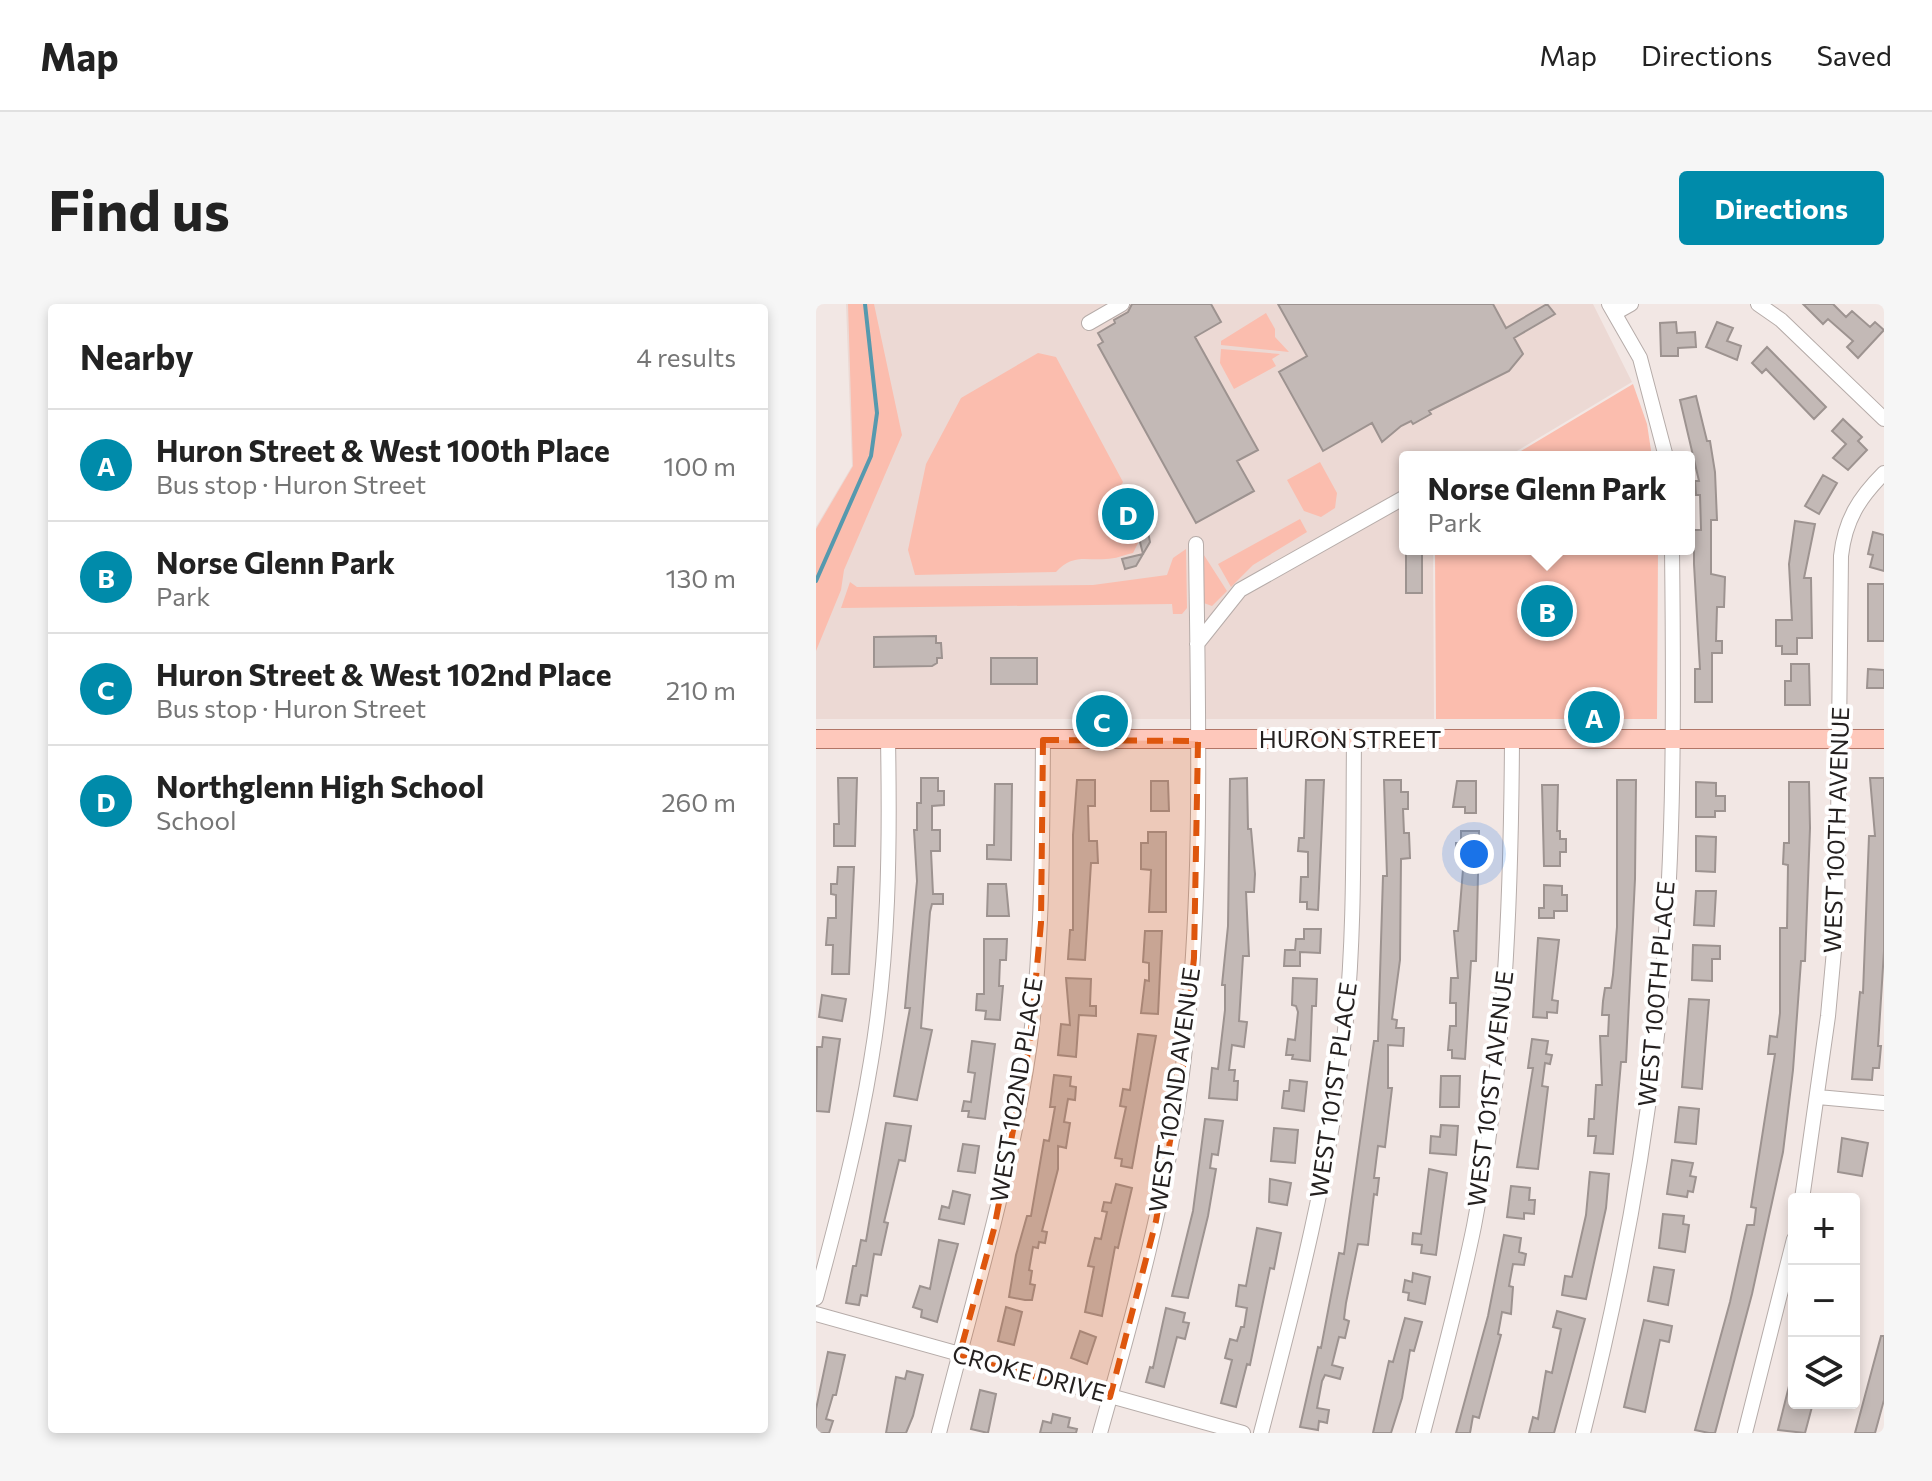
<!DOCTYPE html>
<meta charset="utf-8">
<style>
:root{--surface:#fff;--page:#f6f6f6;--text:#222;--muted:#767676;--line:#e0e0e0;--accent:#008baa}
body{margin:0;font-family:Commissioner,sans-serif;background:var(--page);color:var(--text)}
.controls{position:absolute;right:24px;bottom:24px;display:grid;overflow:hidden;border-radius:8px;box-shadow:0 4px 12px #0003}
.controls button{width:72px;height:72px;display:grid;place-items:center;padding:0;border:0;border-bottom:2px solid var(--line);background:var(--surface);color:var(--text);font:40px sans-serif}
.you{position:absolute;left:658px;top:550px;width:28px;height:28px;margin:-20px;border:6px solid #fff;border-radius:50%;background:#1a73e8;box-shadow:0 0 0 12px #1a73e833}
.badge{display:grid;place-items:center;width:52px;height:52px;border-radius:50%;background:var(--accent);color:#fff;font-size:26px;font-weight:700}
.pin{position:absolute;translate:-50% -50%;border:4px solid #fff;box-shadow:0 2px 8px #0006}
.popup{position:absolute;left:583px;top:147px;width:296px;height:104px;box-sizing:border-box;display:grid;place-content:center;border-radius:8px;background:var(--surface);filter:drop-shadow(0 2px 6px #0005);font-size:26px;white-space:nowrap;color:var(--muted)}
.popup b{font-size:30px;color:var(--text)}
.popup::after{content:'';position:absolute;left:50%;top:100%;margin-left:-16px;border:16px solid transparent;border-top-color:var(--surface)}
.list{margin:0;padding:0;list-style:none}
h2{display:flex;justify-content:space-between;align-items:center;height:104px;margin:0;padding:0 32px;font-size:34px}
h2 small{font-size:26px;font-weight:400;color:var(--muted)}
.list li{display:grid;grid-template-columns:52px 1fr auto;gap:24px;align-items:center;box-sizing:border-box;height:112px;padding:0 32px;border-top:2px solid var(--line)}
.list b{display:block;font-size:30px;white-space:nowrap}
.list p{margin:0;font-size:26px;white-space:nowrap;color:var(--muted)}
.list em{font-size:26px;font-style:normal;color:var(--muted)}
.icon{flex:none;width:44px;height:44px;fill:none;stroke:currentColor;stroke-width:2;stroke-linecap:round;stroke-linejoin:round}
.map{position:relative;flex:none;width:1068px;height:1129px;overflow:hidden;border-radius:8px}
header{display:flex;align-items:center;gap:48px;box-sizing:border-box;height:112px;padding:0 40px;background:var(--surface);border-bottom:2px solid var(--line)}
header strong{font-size:38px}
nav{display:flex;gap:44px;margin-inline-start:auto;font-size:28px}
.intro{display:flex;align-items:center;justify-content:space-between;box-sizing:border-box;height:192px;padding:0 48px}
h1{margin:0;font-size:56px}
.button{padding:20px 36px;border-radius:8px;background:var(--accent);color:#fff;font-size:28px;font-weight:700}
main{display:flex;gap:48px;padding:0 48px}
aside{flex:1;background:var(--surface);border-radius:8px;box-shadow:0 4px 12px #0003}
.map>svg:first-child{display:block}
</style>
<header>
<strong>Map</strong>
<nav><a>Map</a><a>Directions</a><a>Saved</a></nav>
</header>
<div class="intro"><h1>Find us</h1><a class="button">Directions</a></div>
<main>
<aside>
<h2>Nearby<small>4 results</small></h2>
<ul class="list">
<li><span class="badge">A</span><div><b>Huron Street &amp; West 100th Place</b><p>Bus stop · Huron Street</p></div><em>100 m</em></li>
<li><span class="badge">B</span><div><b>Norse Glenn Park</b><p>Park</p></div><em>130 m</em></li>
<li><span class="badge">C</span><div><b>Huron Street &amp; West 102nd Place</b><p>Bus stop · Huron Street</p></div><em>210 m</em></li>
<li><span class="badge">D</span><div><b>Northglenn High School</b><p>School</p></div><em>260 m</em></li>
</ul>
</aside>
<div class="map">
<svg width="1068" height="1129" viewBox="0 0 1068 1129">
<rect width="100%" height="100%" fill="#f2e7e4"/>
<!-- built -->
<path fill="#ecd9d4" d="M30,0h747l39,78 -125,75h-102v92h28l1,170h-618v-192l36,-61z"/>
<!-- green -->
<path fill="#fbbdae" d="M32,0h26l28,131 -58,135 -3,20 -25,61v-122l37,-63z
M450,9l9,16v8l14,15 -68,-7v-4z
M405,45l59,5 -8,5 4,7 -42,23 -14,-26z
M222,49l18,4 67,125 -4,7 3,17 11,8 6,27 -6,12c-9,2 -18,6 -27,6 -19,2 -33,-6 -50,13l-141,3 -7,-25 18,-86 35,-66z
M817,80l14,40 5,33h-141z
M504,158l17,31 -2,15 -14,9 -17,-6 -17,-31z
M484,215l7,13 -54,33 -22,22 -13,-23z
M370,245l1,59 -5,6h-9l-1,-10 -331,4 9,-26 7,5 236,-2 74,-10 6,-17z
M619,245h223l-1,170h-221z
M386,248l25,39 -15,15 -11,-4z"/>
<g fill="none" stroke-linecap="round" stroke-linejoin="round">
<!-- stream -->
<path stroke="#5699ae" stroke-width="4" d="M0,277l55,-125 6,-43 -12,-109"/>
</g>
<!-- building -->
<path fill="#c3b9b6" stroke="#9d9390" stroke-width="2" d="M316,0h79l10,18 -26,15 63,113 -21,11 17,30 -58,32 -98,-178 5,-3 -5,-9 17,-10 -1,-3 14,-8z
M462,0h215l13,24 41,-24 8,10 -41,24 9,16 -14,17 -80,40 2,3 -18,10 -2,-3 -10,5 -19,16 -10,-19 -49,28 -44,-79 28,-16z
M987,0h30l13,13 6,-6 18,16 5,-5 9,8 -26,28 -11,-11 6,-6 -25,-22 -5,5z
M860,18l1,11 18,-1 1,15 -18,1v8h-17l-1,-33z
M901,18l16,6 -6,13 14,5 -4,14 -31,-13z
M951,43l59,60 -12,12 -48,-50 -4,4 -10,-10z
M880,92l11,45h3l5,31 2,48h-6v54l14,3 -1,30h-7l-1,34h6v12h-10v49h-17v-33h5l-6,-105v-34h7l-1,-35h-4l-1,-14h4l-19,-81z
M1027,115l19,18 -4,4 9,9 -19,20 -15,-12 13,-14 -14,-13z
M1007,171l14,8 -18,31 -14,-8z
M979,217l20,3 -11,54h7l1,60h-15v16h-15v-8h-6v-26h16l-3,-56z
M332,228l2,10 -14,24 -11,3 -3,-10 21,-5 -5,-20z
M1057,228l11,3v36l-14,-4 3,-12 -5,-1z
M590,245h16v44h-16z
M1052,280h16v57h-16z
M120,332v7h5l1,15h-5v5l-5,3 -58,1v-30z
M175,354h46v26h-46z
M975,360h18l1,41h-25v-24h6z
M1052,365l16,1v18h-17z
M22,474h19l-2,68h-21v-22h5z
M105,474h17v13h6v14l-12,1v24h8v21h-9l2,43h10v10h-11l-2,8 -9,116 11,2 -15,70 -23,-4 16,-88h-5l12,-127 -3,-51h3v-27h4z
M431,474l1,51h3l4,45 -1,18h-8l3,64h-6l-4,65 8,1 -3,25 -12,-2 -3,25h6l-1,11h4l-1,19 -28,-2 3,-30 6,1 7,-59v-25h-3l6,-59 2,-147z
M1054,474h14v173l-6,95h3l-2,22h-6l-1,12 -20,-1 8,-87 3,1 6,-157h6z
M261,476h18v26h-7l1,35h8l1,22h-7l-6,97 -17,-1 2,-29h3v-95z
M490,476h18l-6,130 -11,-1v-7h-7l1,-25h7v-25l-10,-1 1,-13h5z
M568,476h17v12h7v17h-5l1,24h5l1,25 -9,1 -1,101 -8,59 5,1 -1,8h8l-1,18 -15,-1v43h4l-7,59 -7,-1 -4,32h5l-2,17 -3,-1 -6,51 -10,-1 -12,59 -2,16 5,2 -4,17 -6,-1 -7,28 11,3 -3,11 -15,-4 -3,6 -5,27 12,2 -2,13 -8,-2 -1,9 -18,-3 18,-80 3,1 18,-95 5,1 30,-213h4l5,-165h4z
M801,476h19l-1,99 -9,183h-5l-8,92 -19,-1 2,-17h-8l1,-17h5l2,-34h6l-2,-49h8l1,-21h-7l1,-14 2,-13h6l2,-13 4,-48z
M335,477h17l1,30h-18z
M641,477h19v32h-11v-6h-12z
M880,478l20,1v13h9v15h-10v6h-19z
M973,478h20l1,46 -5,133h-4l-8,109 -10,82 -31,142 -37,139h-6l-14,-3 35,-128 17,-77h7l2,-17 -5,-1 24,-153h-7l2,-18 7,1 3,-24v-85h7l1,-63 -5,-1 1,-21h5z
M179,480h17l-1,76 -24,-1v-14h7z
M726,481h16l-1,46h3v8h6v13h-6v14h-16z
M645,527h18l-3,130h-5l-6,98 -13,-1v-8h-4l2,-24h6v-23h-6l1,-25h7l-4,-47h4l6,-74h-8v-14h5z
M332,528h18v80h-17l2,-42 -10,-1v-26h7z
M880,532l20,1 -1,35 -19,-1z
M22,563h16l-5,107h-17l1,-29h-7l2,-27h8v-23l-5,-1v-10h6z
M172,580h18l3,32h-22z
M728,581l18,1v9h5v16h-13v7h-15v-10h5z
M880,587h20l-2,35 -20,-1z
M488,625h17l-1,24 -20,-1v14h-16l1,-16h10l1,-11h8z
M329,627h17l-4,83 -17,-1 4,-33 4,1v-18l-6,-1z
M722,634l21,2 -7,60 6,1 -1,12 -10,-1v6l-14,-1z
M168,635h23l-1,21h-6l-1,26h4l-3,34 -15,-1 1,-8 -10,-1 1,-16h7z
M877,641l27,1v13h-8v22l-20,-1z
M250,674l25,1 -1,27h6v10l-17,-1 -3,42 -18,-2 3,-31 9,1z
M477,674l24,1 -1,27h-4l-2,55 -18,-2 1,-4h-7l2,-16 7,1 3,-28 -2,-6 -4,-1z
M6,691l24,4 -4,22 -23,-4z
M873,695l20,1 -7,89 -20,-2z
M322,730l18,2 -24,132 -11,-2 1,-7 -7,-1 11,-51 -6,-1 3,-17 7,1z
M7,733l17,2 -11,73 -13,-1 1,-64h5z
M716,735l16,2 -2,13 6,1 -2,9 -5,-1 -3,23 6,1 -10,82 -21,-2 16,-99h-5z
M156,737l23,3 -10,75 -17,-2 1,-6h-7l2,-10 7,1 4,-29 -7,-1z
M238,771l17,2 -1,9 6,1 -1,13 -7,-1 -4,23 6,1 -4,25 -8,-2v23l-16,62 5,1 -2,11 -6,-1 -1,6 -5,-1 -4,23 3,1 -2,13 5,1 -3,15h-7l-16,-3 7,-42 11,-39h4l13,-76 5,1 6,-34h-5z
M625,772h19l-1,31h-19z
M474,776l17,2 -3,29 -22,-3 2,-17h5z
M863,803l20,2 -3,35 -21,-2z
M389,815l18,2 -5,34 -6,-1 -2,14 6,1 -8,47 -20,82 -16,-2 21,-85z
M70,819l25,3 -6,35 -6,-1 -15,62 4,1 -7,32 -7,-1 -7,42 -6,-1 -2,10 -13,-2 7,-37h3l5,-26 5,1z
M625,821l17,1 -2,29 -26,-2 1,-17 9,1z
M458,824l24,2 -3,33 -24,-2z
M1026,834l26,5 -6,33 -24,-4z
M147,840l16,2 -4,27 -17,-2z
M856,856l21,3 -3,13 6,1 -3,15 -5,-1 -1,6 -20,-3z
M613,865l18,4 -11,82 -15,-2 1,-8 -10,-1 1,-11 8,1z
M774,868l19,2 -3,34 -20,91 -24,-4 3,-19 7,1 14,-62z
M454,875l21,4 -4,22 -18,-3z
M300,880l16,4 -14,60 -3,-1 -13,69 -17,-4 9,-45 -6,-1 7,-28 6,1 6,-27 -5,-1 2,-9 7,1z
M695,882l19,2 -1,12h6l-1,14 -10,-1v6l-17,-2z
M137,887l17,4 -6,29 -25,-5 3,-13 7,2z
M847,910l21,2 -1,8 6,1 -4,27 -26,-4z
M441,924l24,5 -7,36 -4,-1 -20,97 -3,-1 -11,43 -15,-4 11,-43 -7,-2 5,-19 7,2 4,-14h3l3,-19 -11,-2 3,-21 7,1z
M688,931l17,3 -2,14 7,2 -2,11 -11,-1 -4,22 4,1 -2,27 -9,-2 -4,22 3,1 -22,83 -6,-2 -3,17h-14l32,-117z
M123,936l19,4 -21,78 -16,-5 1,-7 -9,-3 7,-21 10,3z
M838,963l20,3 -6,35 -20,-4z
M597,969l17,4 -5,27 -17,-4 1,-7 -6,-1 2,-12 7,2z
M190,1003l16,5 -8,33 -16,-4z
M350,1004l19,5 -2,9 6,1 -4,16 -8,-2 -13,50 -18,-5 4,-15 3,1z
M741,1007l28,8 -31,114h-25l4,-16 5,2 8,-48 6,2 9,-44 -8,-2z
M589,1014l17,4 -8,29 -4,-1 -8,48 -11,35h-18l16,-72 4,1z
M828,1016l28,6 -3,16 -9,-2 -15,72 -21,-5z
M264,1027l16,6 -9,27 -16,-6z
M1065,1032h3v64l-9,33h-20z
M12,1048l17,3 -9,40h-3l-7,24 7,2 -4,12h-13v-24z
M91,1067l16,4 -10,41 -7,17h-20l10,-56 9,2z
M974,1078h4v21h19l-8,30 -27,-3z
M164,1086l16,4 -8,39 -17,-4z
M237,1110l17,4 -2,9 9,2 -1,4h-36l3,-12 8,2z"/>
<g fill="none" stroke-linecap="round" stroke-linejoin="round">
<!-- minor casing -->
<g stroke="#b6aca9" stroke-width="16">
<path id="minor" d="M793,0l31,54 26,99
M942,0l23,16 103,99
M799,9l16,-9
M273,19l33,-19
M381,340l43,-54 165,-93
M1002,793l66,6
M986,895l26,-183 9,-98 4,-362c4,-36 18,-58 43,-83
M0,994c21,-78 42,-157 55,-237 18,-106 19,-214 17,-321
M0,1010l427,119
M123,1129c33,-130 72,-257 91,-390 13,-101 12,-202 13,-303
M284,1129c34,-121 68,-242 83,-367 21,-173 15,-348 13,-522
M445,1129c35,-133 70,-265 84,-403 10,-96 8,-193 9,-290
M607,1129c18,-69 37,-138 51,-207 31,-161 37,-323 38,-486
M767,1129c32,-126 57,-252 72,-381 20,-166 19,-336 17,-503
M929,1129l49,-194"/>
</g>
<!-- major casing -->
<g stroke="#b27667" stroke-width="20">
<path id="major" d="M0,435h1068"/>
</g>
<!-- minor -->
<use href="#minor" stroke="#fff" stroke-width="14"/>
<!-- major -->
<use href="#major" stroke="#fec8bb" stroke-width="18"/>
</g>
<!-- marked area -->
<path fill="#de560d" fill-opacity="0.2" stroke="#de560d" stroke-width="6" stroke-dasharray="16 10" stroke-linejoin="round" d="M227,436l155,1 -4,217 -11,109 -27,154 -46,176 -151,-41 35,-127 36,-187 11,-119z"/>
<g text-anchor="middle" stroke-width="8" stroke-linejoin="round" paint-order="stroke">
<!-- street labels -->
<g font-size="24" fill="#252120" stroke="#fff">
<text x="534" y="444">HURON STREET</text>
<text transform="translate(1021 526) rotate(-88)" y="8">WEST 100TH AVENUE</text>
<text transform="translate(841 690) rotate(-85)" y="8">WEST 100TH PLACE</text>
<text transform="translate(675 785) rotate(-83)" y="8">WEST 101ST AVENUE</text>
<text transform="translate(201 786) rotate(-81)" y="8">WEST 102ND PLACE</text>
<text transform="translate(359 786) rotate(-82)" y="8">WEST 102ND AVENUE</text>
<text transform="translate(518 786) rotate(-82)" y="8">WEST 101ST PLACE</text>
<text transform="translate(213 1070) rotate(15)" y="8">CROKE DRIVE</text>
</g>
</g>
</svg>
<div class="controls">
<button>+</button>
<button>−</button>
<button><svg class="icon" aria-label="layers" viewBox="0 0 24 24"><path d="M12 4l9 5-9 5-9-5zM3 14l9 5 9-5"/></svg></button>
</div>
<div class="you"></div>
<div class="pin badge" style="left:778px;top:413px">A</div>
<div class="pin badge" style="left:731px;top:307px">B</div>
<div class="popup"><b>Norse Glenn Park</b>Park</div>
<div class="pin badge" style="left:286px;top:417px">C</div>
<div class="pin badge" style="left:312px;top:210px">D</div>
</div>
</main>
